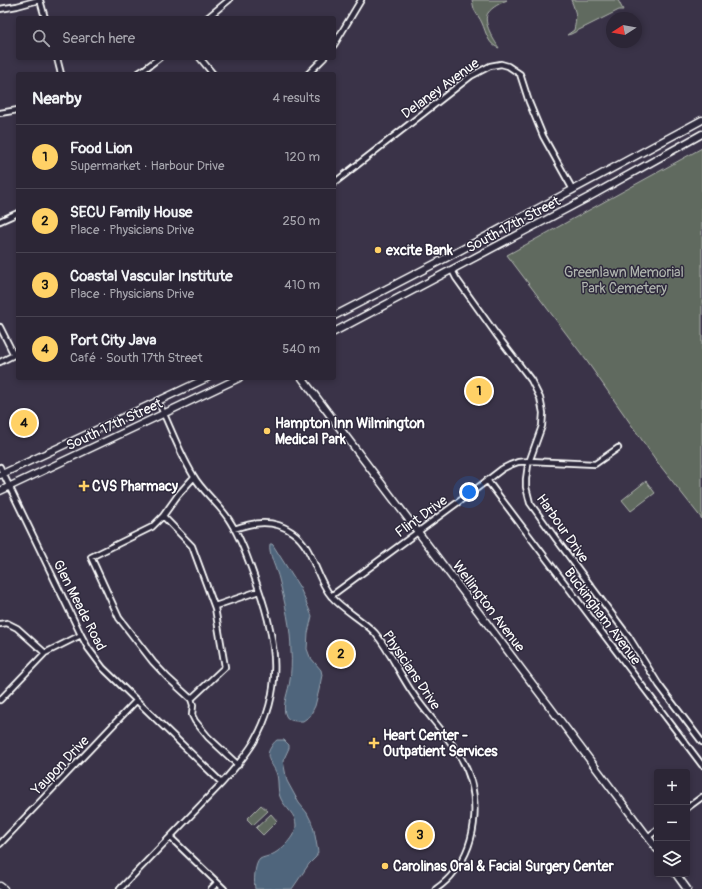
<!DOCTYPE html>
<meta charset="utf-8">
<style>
:root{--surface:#2c2636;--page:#342e3e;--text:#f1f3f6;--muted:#a6a5ad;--line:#484351;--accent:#ffd166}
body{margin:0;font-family:Pangolin,sans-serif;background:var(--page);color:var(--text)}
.controls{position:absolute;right:12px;bottom:12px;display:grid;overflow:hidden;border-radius:4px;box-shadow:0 2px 6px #0003}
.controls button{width:36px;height:36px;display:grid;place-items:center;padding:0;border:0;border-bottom:1px solid var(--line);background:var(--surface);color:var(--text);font:20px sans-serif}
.compass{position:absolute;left:606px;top:12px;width:36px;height:36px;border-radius:50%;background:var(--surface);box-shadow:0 2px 6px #0003;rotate:259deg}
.you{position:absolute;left:469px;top:492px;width:14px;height:14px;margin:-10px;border:3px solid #fff;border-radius:50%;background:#1a73e8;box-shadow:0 0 0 6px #1a73e833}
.badge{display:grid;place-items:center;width:26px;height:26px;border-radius:50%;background:var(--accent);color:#111;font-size:13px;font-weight:700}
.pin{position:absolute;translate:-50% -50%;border:2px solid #fff;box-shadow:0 1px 4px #0006}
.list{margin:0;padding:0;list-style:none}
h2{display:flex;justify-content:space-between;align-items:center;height:52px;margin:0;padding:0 16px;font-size:17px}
h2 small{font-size:13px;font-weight:400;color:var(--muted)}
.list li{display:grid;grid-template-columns:26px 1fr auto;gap:12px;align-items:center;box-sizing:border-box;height:64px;padding:0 16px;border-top:1px solid var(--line)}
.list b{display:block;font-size:15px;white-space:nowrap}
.list p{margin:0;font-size:13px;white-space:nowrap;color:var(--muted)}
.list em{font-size:13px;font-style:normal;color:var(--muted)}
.icon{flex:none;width:22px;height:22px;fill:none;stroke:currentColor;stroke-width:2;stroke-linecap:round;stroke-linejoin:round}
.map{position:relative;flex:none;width:702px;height:889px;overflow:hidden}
.search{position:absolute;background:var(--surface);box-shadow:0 2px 6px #0003;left:16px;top:16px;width:320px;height:44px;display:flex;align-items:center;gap:10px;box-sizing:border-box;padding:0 14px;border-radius:4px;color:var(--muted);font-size:15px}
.panel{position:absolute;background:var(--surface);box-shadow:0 2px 6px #0003;left:16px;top:72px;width:320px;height:308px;border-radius:4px}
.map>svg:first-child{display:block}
</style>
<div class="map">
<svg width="702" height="889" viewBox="0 0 702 889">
<rect width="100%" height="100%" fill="#3a3348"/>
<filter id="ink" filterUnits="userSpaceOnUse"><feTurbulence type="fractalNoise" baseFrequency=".025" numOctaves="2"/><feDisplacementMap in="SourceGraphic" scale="8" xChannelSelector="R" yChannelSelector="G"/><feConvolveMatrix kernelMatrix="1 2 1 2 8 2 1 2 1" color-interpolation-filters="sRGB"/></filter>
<g filter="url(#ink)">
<!-- green -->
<path fill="#606b5f" stroke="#b0b5af" d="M472,0h35c-6,3 -15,7 -19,13 -6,9 6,27 11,35 -11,-3 -13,-16 -17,-25 -2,-5 -6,-9 -8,-14 -1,-3 -1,-6 -2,-9z
M571,0h47l5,10h-4l-48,24 -4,1 7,-5c3,-13 2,-18 -3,-30z
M702,148v371l-44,-56 -72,-103 -79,-105z
M646,481l9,12 -24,18 -9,-11z
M261,805l7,6 -15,14 -6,-6z
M271,814l6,7 -14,14 -7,-7z"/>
<!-- water -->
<path fill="#4f657b" stroke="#95a3b0" d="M270,544h2l1,1 27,43 12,28 -4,17 -1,16 3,8 11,13 1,5 -3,15 -4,16 -5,10 -7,5c-5,0 -14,1 -17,-5 -5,-9 3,-26 4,-36 1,-9 2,-18 1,-28 0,-24 -6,-49 -12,-73 -2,-9 -11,-26 -9,-35z
M277,740h7l5,5v3l-6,13 4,20 12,22 8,10 4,8 3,9 4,22 -2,5 -7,7 -17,25h-37c-1,-6 -1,-25 5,-30 3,-2 7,-2 11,-4 10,-4 25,-19 25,-30 0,-11 -11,-17 -15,-26 -4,-8 -2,-16 -4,-24 -3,-11 -14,-16 -6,-28 2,-3 3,-5 6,-7z"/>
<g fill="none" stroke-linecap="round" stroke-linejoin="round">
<!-- street casing -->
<g stroke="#fff" stroke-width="8">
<path id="street" d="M40,0l5,18
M0,9l17,-3 22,-6
M207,18l22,-18
M334,45l27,-45
M57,58l4,16
M200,58l13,16
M137,74l9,-6 13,-10
M308,74l16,-16
M0,113l18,-3
M334,183l137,-107 19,-10 11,-2 7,2 12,8 9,28 14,34 30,54
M0,221l18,-8
M452,270l4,8 40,56 35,46 9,18 3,15 -1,13 -14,39 -2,14v8l4,16 26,36 73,98 30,48 43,57
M0,327l14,28
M0,362l18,-9
M0,467l81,168 7,13 15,20 119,115
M194,477l-16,18 -15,21 -11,11 -61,30 28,61 34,44 15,16 23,21 2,6 -1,10 3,6 13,16 30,28
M487,480l215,285
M163,516l29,30 23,62 10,59 -34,32
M234,529c20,-7 40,-10 58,3 22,15 23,45 39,64 13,15 31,23 44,37 15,18 24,40 37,59 15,23 35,42 49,66 20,34 18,83 -7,114 -5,7 -11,12 -18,17
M331,596l145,-107 26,-20 8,-4 8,-3 12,-1 65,3 23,-16
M215,606l44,-15
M0,624l7,-1 10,5 28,25
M0,700l45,-47 36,-18
M687,808l15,-11
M170,837l54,52
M648,837l9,-7
M0,844l136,-143
M120,889l102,-106c11,-13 23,-26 32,-41 30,-52 23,-101 4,-155 -8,-22 -15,-45 -27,-64 -10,-18 -28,-30 -38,-48 -14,-23 -23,-49 -35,-74
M211,889l6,-6"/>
</g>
<!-- secondary casing -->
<g stroke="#fff" stroke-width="9">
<path id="secondary" d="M334,316l112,-58 256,-138
M334,332l255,-135 113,-63
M302,378l46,61 309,410
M0,475l207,-97
M0,491l239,-113
M676,874l11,15
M0,886l4,3"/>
</g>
<!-- street -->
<use href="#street" stroke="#2f2a3d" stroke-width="4.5"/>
<!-- secondary -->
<use href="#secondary" stroke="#2f2a3d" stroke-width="6"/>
</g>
</g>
<!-- markers -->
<g fill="#ffd166" stroke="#2f2a3d" stroke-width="1.5">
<circle cx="378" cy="250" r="4"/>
<circle cx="267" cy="431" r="4"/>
<path d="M82 480h4v4h4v4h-4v4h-4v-4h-4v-4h4z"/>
<path d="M372 737h4v4h4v4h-4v4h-4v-4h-4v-4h4z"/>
<circle cx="385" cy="866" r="4"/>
</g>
<g text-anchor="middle" stroke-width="3" stroke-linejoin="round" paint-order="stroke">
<!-- street labels -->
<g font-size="14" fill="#fff" stroke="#2f2a3d">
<text transform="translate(440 88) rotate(-36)" y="5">Delaney Avenue</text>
<text transform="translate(513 224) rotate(-28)" y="5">South 17th Street</text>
<text transform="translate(114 424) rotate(-25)" y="5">South 17th Street</text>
<text transform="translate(421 516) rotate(-36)" y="5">Flint Drive</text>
<text transform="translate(563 528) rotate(55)" y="5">Harbour Drive</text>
<text transform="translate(80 605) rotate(63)" y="5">Glen Meade Road</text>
<text transform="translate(489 606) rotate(53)" y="5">Wellington Avenue</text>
<text transform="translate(603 616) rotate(53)" y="5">Buckingham Avenue</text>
<text transform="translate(412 670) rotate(56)" y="5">Physicians Drive</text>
<text transform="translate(60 765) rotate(-46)" y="5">Yaupon Drive</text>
</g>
<!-- poi labels -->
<g font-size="14" font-weight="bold" fill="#fff" stroke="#2f2a3d" text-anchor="start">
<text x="386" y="255">excite Bank</text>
<text x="275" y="428">Hampton Inn Wilmington<tspan x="275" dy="16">Medical Park</tspan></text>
<text x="92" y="491">CVS Pharmacy</text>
<text x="383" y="740">Heart Center -<tspan x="383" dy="16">Outpatient Services</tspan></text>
<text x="393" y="871">Carolinas Oral &amp; Facial Surgery Center</text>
</g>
<!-- park labels -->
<g font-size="14" fill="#b0b5af" stroke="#2f2a3d">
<text x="624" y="277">Greenlawn Memorial<tspan x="624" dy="16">Park Cemetery</tspan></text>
</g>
</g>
</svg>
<div class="controls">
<button>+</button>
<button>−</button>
<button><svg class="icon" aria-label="layers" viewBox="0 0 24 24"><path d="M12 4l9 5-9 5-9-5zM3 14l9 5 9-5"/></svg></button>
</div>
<svg class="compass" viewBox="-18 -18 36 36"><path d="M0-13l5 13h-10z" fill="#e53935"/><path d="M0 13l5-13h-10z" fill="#a6a5ad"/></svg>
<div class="you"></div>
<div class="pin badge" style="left:479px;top:391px">1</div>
<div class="pin badge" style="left:341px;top:654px">2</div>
<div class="pin badge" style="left:420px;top:835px">3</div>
<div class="pin badge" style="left:24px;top:423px">4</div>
<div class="search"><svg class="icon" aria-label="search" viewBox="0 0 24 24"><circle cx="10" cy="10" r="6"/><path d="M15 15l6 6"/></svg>Search here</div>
<section class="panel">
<h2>Nearby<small>4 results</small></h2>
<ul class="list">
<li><span class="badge">1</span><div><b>Food Lion</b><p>Supermarket · Harbour Drive</p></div><em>120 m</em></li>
<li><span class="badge">2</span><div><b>SECU Family House</b><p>Place · Physicians Drive</p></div><em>250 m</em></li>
<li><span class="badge">3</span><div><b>Coastal Vascular Institute</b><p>Place · Physicians Drive</p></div><em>410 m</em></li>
<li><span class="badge">4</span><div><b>Port City Java</b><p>Café · South 17th Street</p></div><em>540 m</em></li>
</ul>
</section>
</div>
